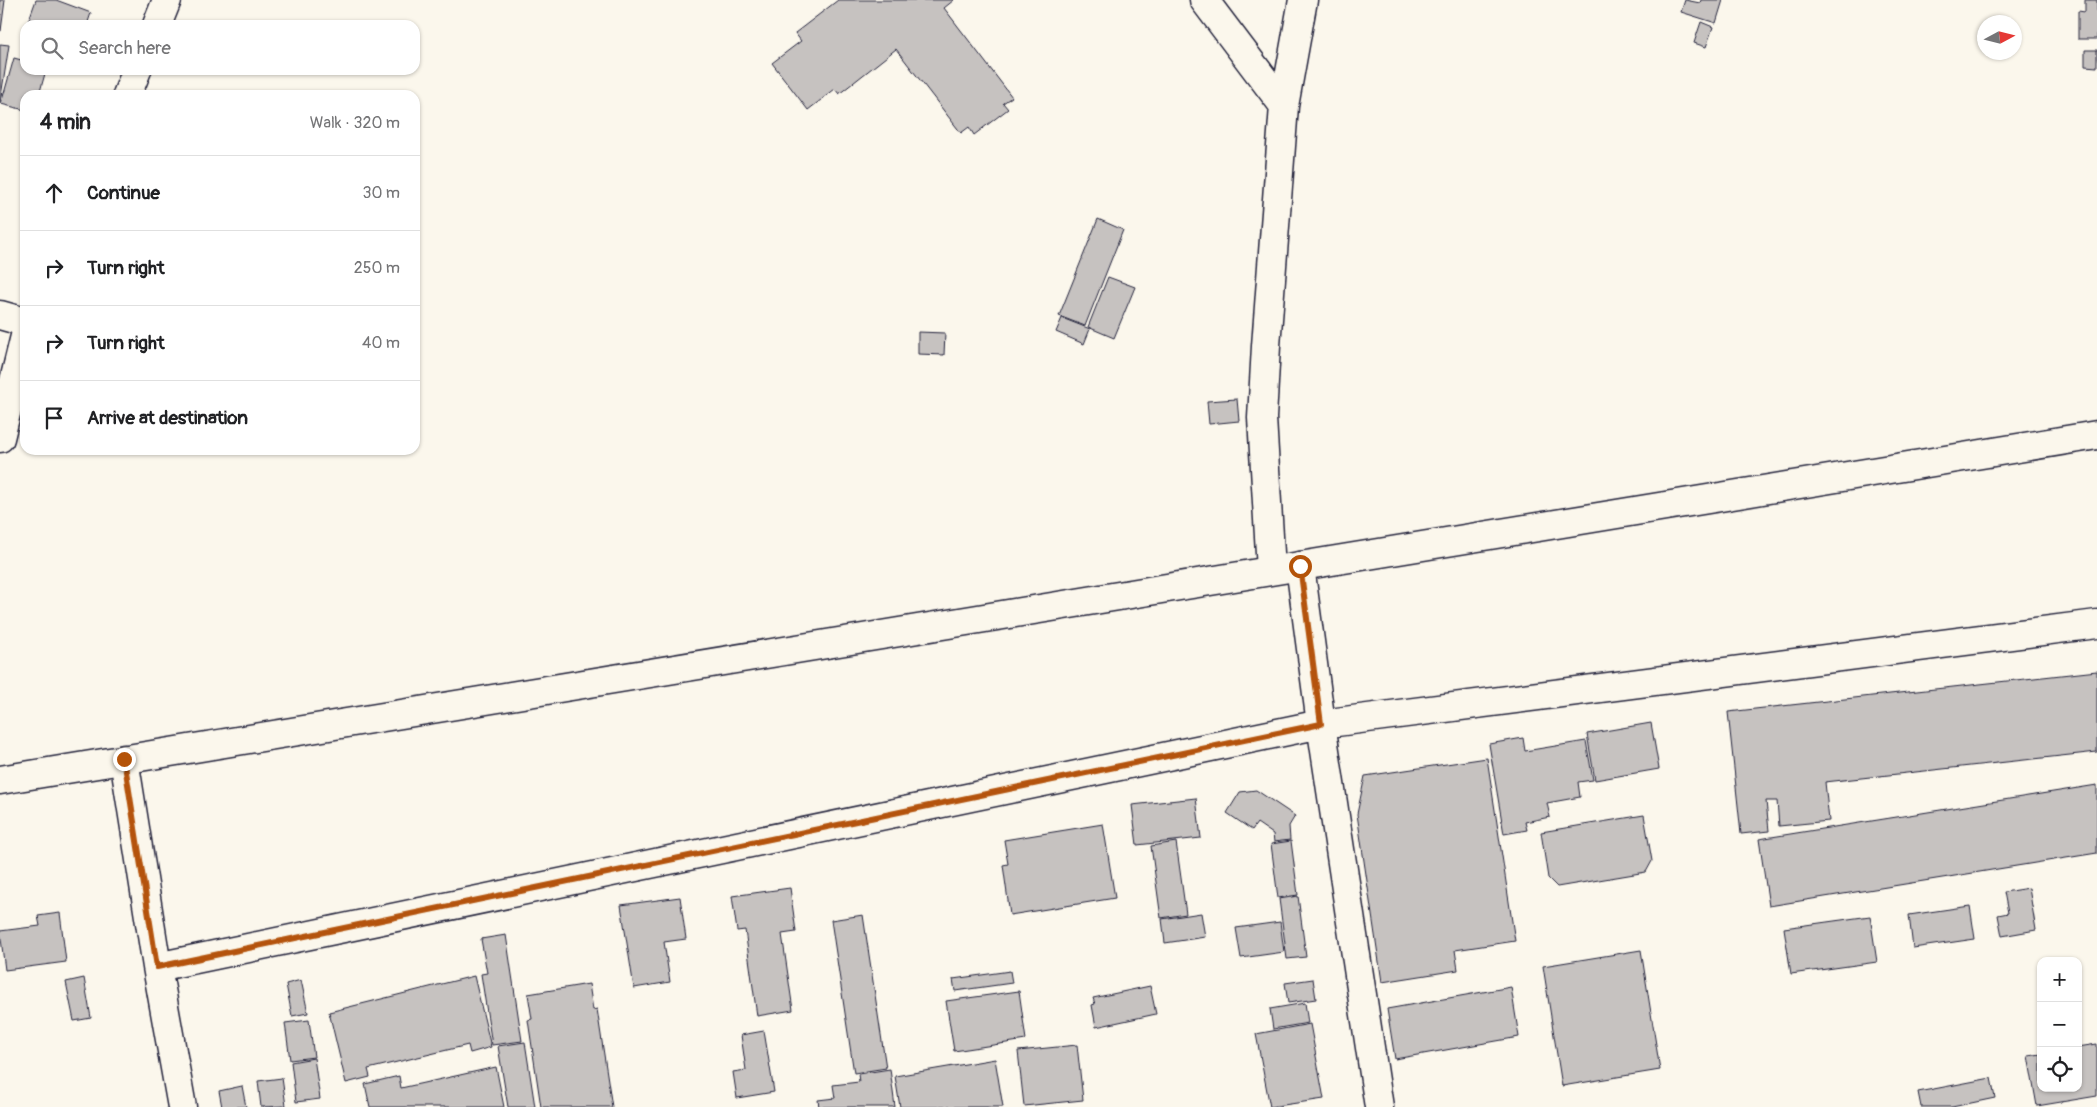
<!DOCTYPE html>
<meta charset="utf-8">
<style>
:root{--surface:#fff;--page:#f2f2f2;--text:#202124;--muted:#757577;--line:#e0e0e0}
body{margin:0;font-family:Pangolin,sans-serif;background:var(--page);color:var(--text)}
.controls{position:absolute;right:15px;bottom:15px;display:grid;overflow:hidden;border-radius:10px;box-shadow:0 1px 4px #0004}
.controls button{width:45px;height:45px;display:grid;place-items:center;padding:0;border:0;border-bottom:1px solid var(--line);background:var(--surface);color:var(--text);font:25px sans-serif}
.compass{position:absolute;left:1977px;top:15px;width:45px;height:45px;border-radius:50%;background:var(--surface);box-shadow:0 1px 4px #0004;rotate:83deg}
.stop{position:absolute;width:15px;height:15px;margin:-11px;border:4px solid #b45309;border-radius:50%;background:#fff}
.stop.end{background:#b45309;border-color:#fff;box-shadow:0 1px 5px #0008}
.list{margin:0;padding:0;list-style:none}
h2{display:flex;justify-content:space-between;align-items:center;height:65px;margin:0;padding:0 20px;font-size:21px}
h2 small{font-size:16px;font-weight:400;color:var(--muted)}
.list li{display:grid;grid-template-columns:32px 1fr auto;gap:15px;align-items:center;box-sizing:border-box;height:75px;padding:0 20px;border-top:1px solid var(--line)}
.list b{display:block;font-size:19px;white-space:nowrap}
.list em{font-size:16px;font-style:normal;color:var(--muted)}
.icon{flex:none;width:28px;height:28px;fill:none;stroke:currentColor;stroke-width:2;stroke-linecap:round;stroke-linejoin:round}
.map{position:relative;flex:none;width:2097px;height:1107px;overflow:hidden}
.search{position:absolute;background:var(--surface);box-shadow:0 1px 4px #0004;left:20px;top:20px;width:400px;height:55px;display:flex;align-items:center;gap:12px;box-sizing:border-box;padding:0 18px;border-radius:15px;color:var(--muted);font-size:19px}
.panel{position:absolute;background:var(--surface);box-shadow:0 1px 4px #0004;left:20px;top:90px;width:400px;height:365px;border-radius:15px}
.map>svg:first-child{display:block}
</style>
<div class="map">
<svg width="2097" height="1107" viewBox="0 0 2097 1107">
<rect width="100%" height="100%" fill="#fbf7ec"/>
<filter id="ink" filterUnits="userSpaceOnUse"><feTurbulence type="fractalNoise" baseFrequency=".02" numOctaves="2"/><feDisplacementMap in="SourceGraphic" scale="10" xChannelSelector="R" yChannelSelector="G"/><feConvolveMatrix kernelMatrix="1 2 1 2 8 2 1 2 1" color-interpolation-filters="sRGB"/></filter>
<g filter="url(#ink)">
<!-- building -->
<path fill="#c6c2c0" stroke="#22223b" d="M0,0h5l-4,31h-1z
M36,0h20l35,13 -4,12h-60z
M838,0h116l-10,8 68,89 -9,6 5,6 -34,26 -5,-8 -8,6 -65,-84 -57,45 -4,-5 -27,21 -36,-47 29,-22 -6,-8z
M1685,0l15,3 1,-3h22l-7,23 -35,-11z
M2085,0h12v39h-19v-28l7,1z
M1701,22l12,5 -7,20 -12,-4z
M0,44l9,1 -9,58z
M2085,50h12v17l-12,-1z
M14,58l11,3v9h21l-7,25h-14v15l-24,-6z
M1098,219l25,11 -38,96 -26,-10z
M1108,277l27,10 -21,51 -26,-11z
M1062,318l28,11 -6,15 -28,-12z
M918,332l27,1 -1,22 -26,-1z
M1237,399l2,22 -30,3 -2,-23z
M2097,671v81l-272,30 4,39 -50,5 -2,-25h-11l3,30 -28,3 -13,-122z
M1651,723l8,46 -64,11 -8,-46z
M1523,738l2,13 61,-10 7,39 -15,2 2,15 -33,6 3,14 -25,5 2,8 -23,4 -15,-90z
M1487,758l28,183 -60,9 3,20 -76,12 -25,-168 8,-38z
M2097,785v68l-328,53 -10,-67z
M1256,790l39,26 -6,10 1,14 -16,2 -1,-8 -16,-11 -5,7 -25,-17 13,-21z
M1196,798l5,40 -64,7 -5,-40z
M1644,815l8,46 -6,11 -89,15 -9,-9 -7,-46z
M1103,824l12,74 -105,17 -7,-50 5,-1 -4,-24z
M1291,841l7,54 -20,3 -7,-54z
M1176,842l10,72 -25,4 -10,-72z
M790,888l6,44 -14,2 11,76 -36,6 -12,-86 -8,1 -5,-35z
M2029,888l7,42 -34,6 -4,-21 10,-2 -4,-21z
M1298,896l8,61 -19,2 -8,-60z
M680,897l6,42 -22,3 6,40 -36,6 -13,-83z
M1970,906l5,33 -62,9 -4,-33z
M60,913l6,49 -61,8 -5,-39 40,-5 -2,-10z
M1201,913l4,24 -40,6 -3,-24z
M863,915l23,153 -32,5 -23,-153z
M1870,916l7,46 -86,12 -7,-46z
M1280,922l4,30 -43,6 -5,-30z
M506,935l16,106 -30,4 -11,-71 6,-1 -6,-34z
M1641,950l19,120 -98,16 -19,-120z
M1010,971l2,12 -57,8 -2,-12z
M474,976l17,71 -21,6 -2,-8 -100,24 2,8 -24,6 -17,-71z
M84,978l7,40 -17,3 -8,-39z
M1313,979l3,20 -28,4 -3,-20z
M301,980l7,33 -16,3 -6,-32z
M589,984l4,26 4,-1 15,98h-71l-13,-87 4,-1 -4,-25z
M1150,986l6,28 -60,13 -4,-22 3,-1 -2,-6z
M1511,987l8,50 -124,22 -8,-50z
M1019,991l7,49 -72,11 -8,-50z
M1305,1003l3,20 -35,6 -3,-20z
M309,1020l5,37 -24,3 -5,-37z
M1310,1024l14,75 -54,8 -14,-73z
M764,1031l10,61 -37,6 -4,-26 13,-2 -5,-35z
M525,1042l10,65h-27l-10,-61z
M2097,1044v52l-60,10 -9,-50 13,-2v34h37v-41z
M1077,1045l6,55 -59,6 -6,-55z
M314,1058l6,41 -24,3 -5,-40z
M995,1059l8,48h-103l-5,-31z
M496,1067l8,40h-134l-5,-23 34,-8 2,12z
M890,1069l5,38h-76l-1,-7 17,-2 -2,-13 26,-3 -1,-8z
M282,1078l4,28 -25,1 -3,-26z
M1991,1078l4,20 -43,9h-31l-3,-15z
M242,1086l4,21h-24l-3,-16z"/>
<g fill="none" stroke-linecap="round" stroke-linejoin="round">
<!-- minor casing -->
<g stroke="#22223b" stroke-width="31">
<path id="minor" d="M1204,0l80,106
M157,25l10,-25
M127,95l10,-25
M0,315l25,7
M0,438l25,-102
M1300,566l21,158 58,383
M1271,570l-9,-152 4,-72 18,-240 19,-106
M124,759l33,208 25,140
M157,967l1164,-243 776,-100"/>
</g>
<!-- highway casing -->
<g stroke="#22223b" stroke-width="31">
<path id="highway" d="M0,780l2097,-345"/>
</g>
<!-- minor -->
<use href="#minor" stroke="#fbf7ec" stroke-width="28"/>
<!-- highway -->
<use href="#highway" stroke="#fbf7ec" stroke-width="28"/>
</g>
</g>
<g fill="none" stroke-linecap="round" stroke-linejoin="round" filter="url(#ink)">
<!-- route -->
<path stroke="#b45309" stroke-width="6" d="M124,759l33,208 1164,-243 -21,-158"/>
</g>
</svg>
<div class="controls">
<button>+</button>
<button>−</button>
<button><svg class="icon" aria-label="locate" viewBox="0 0 24 24"><circle cx="12" cy="12" r="6"/><path d="M12 2v4M12 18v4M2 12h4M18 12h4"/></svg></button>
</div>
<svg class="compass" viewBox="-18 -18 36 36"><path d="M0-13l5 13h-10z" fill="#e53935"/><path d="M0 13l5-13h-10z" fill="#757577"/></svg>
<div class="stop" style="left:1300px;top:566px"></div>
<div class="stop end" style="left:124px;top:759px"></div>
<div class="search"><svg class="icon" aria-label="search" viewBox="0 0 24 24"><circle cx="10" cy="10" r="6"/><path d="M15 15l6 6"/></svg>Search here</div>
<section class="panel">
<h2>4 min<small>Walk · 320 m</small></h2>
<ul class="list">
<li><svg class="icon" aria-label="ahead" viewBox="0 0 24 24"><path d="M12 20V5M6 11l6-6 6 6"/></svg><div><b>Continue</b></div><em>30 m</em></li>
<li><svg class="icon" aria-label="right" viewBox="0 0 24 24"><path d="M7 20v-9h11M14 6l5 5-5 5"/></svg><div><b>Turn right</b></div><em>250 m</em></li>
<li><svg class="icon" aria-label="right" viewBox="0 0 24 24"><path d="M7 20v-9h11M14 6l5 5-5 5"/></svg><div><b>Turn right</b></div><em>40 m</em></li>
<li><svg class="icon" aria-label="arrive" viewBox="0 0 24 24"><path d="M6 21V4h12l-3 4 3 4H6"/></svg><div><b>Arrive at destination</b></div></li>
</ul>
</section>
</div>
